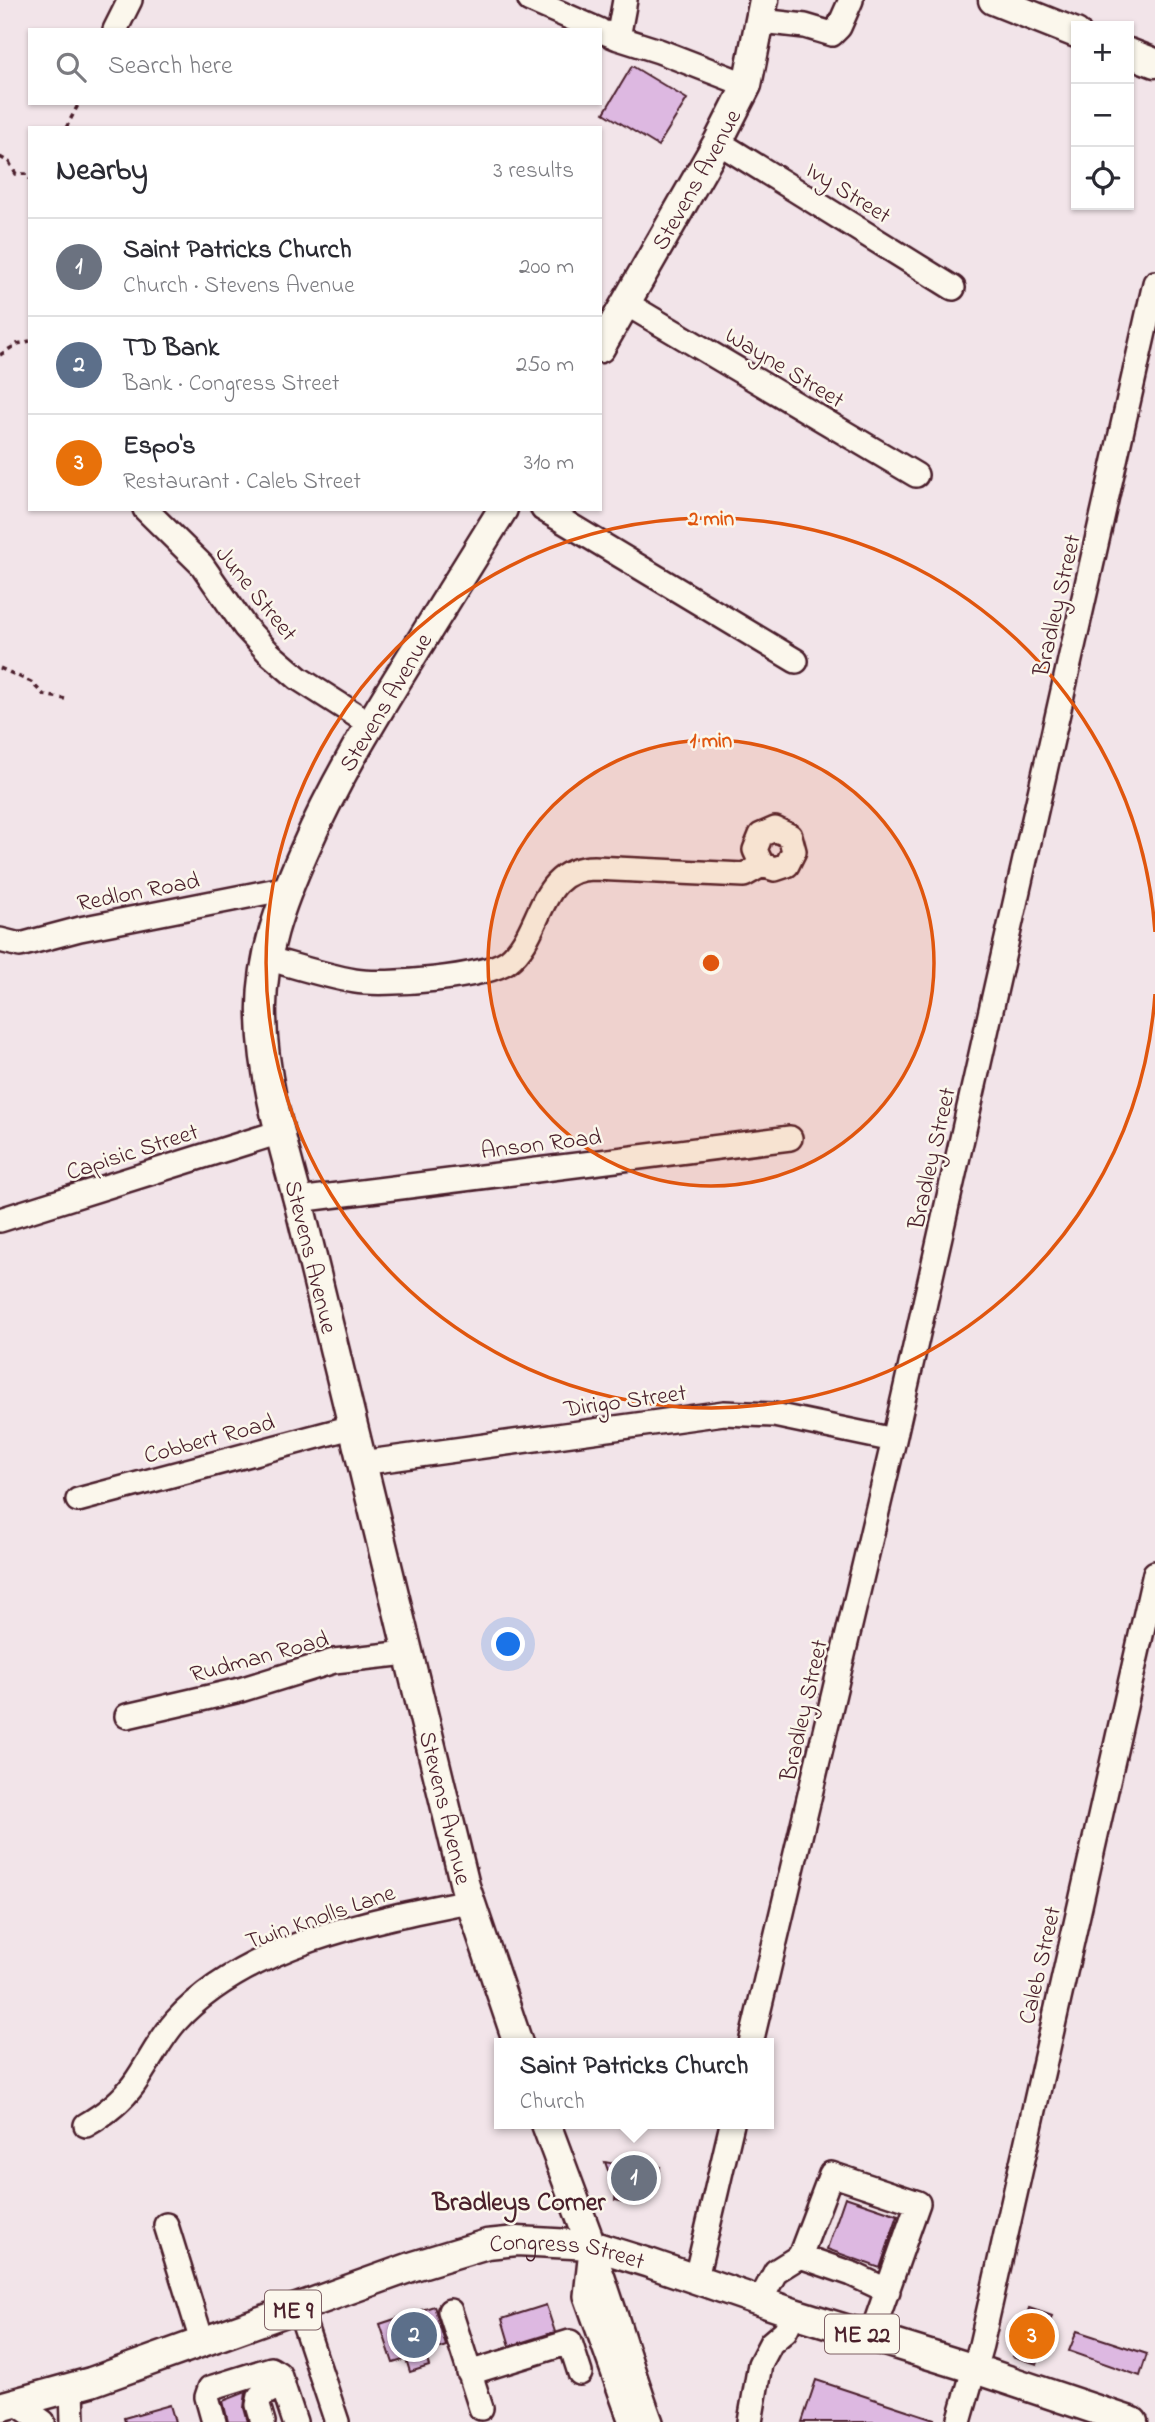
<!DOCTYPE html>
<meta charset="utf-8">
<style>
:root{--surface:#fff;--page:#f2f2f3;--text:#2b2b33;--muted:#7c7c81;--line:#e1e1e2;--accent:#7c3aed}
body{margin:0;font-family:"Indie Flower",sans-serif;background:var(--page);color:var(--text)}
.controls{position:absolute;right:21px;top:21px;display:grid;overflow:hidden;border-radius:0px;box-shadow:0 2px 5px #0004}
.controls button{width:63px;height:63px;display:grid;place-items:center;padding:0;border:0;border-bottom:2px solid var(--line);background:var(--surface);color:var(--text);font:35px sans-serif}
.you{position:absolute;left:509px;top:1645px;width:24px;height:24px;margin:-18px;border:5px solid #fff;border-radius:50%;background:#1a73e8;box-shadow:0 0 0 10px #1a73e833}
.badge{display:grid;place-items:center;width:46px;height:46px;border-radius:50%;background:var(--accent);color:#fff;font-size:23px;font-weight:700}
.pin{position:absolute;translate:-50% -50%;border:4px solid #fff;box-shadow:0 2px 7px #0006}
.popup{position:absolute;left:494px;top:2038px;width:280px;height:91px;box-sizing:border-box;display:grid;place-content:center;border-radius:0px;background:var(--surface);filter:drop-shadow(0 2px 5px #0005);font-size:23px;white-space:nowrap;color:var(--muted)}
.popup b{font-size:26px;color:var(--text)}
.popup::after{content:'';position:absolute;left:50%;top:100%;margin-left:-14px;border:14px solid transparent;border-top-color:var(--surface)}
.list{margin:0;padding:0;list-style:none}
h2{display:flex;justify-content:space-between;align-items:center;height:91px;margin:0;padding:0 28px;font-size:30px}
h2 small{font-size:23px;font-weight:400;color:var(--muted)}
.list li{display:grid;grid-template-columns:46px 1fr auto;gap:21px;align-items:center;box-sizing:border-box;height:98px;padding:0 28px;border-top:2px solid var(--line)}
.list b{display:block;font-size:26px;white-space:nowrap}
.list p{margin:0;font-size:23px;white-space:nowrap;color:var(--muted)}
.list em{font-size:23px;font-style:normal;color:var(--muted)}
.icon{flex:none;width:38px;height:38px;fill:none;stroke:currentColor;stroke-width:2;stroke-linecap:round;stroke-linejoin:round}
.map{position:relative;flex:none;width:1155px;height:2422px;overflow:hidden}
.search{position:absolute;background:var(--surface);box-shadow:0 2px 5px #0004;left:28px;top:28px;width:574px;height:77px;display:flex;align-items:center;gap:18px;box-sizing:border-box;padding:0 24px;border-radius:0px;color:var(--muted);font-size:26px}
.panel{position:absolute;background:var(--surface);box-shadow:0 2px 5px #0004;left:28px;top:126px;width:574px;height:385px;border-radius:0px}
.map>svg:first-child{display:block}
</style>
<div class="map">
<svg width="1155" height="2422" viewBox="0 0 1155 2422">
<rect width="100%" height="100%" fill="#f2e4e9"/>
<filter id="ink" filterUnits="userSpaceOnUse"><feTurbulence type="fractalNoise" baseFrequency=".0143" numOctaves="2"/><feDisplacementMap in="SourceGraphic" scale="14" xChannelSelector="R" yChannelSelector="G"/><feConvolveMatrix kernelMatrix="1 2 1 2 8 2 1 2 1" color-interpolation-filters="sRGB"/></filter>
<g filter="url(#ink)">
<!-- building -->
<path fill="#ddb8e1" stroke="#4a1f2b" stroke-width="2" d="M632,66l55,33 -29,47 -54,-33z
M626,2160l34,7 -7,30 -7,-2 -2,6 -12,-3 -1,5 -16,-3 1,-8 -11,-30 20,4z
M845,2197l53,18 -18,53 -53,-19z
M546,2305l9,27 -45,14 -8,-27z
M434,2306l12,40 -21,7 4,13 -19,6 -4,-13 -13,4 -13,-39z
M1029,2308l23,8 -15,48 -25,-8z
M1077,2331l70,23 -7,22 -71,-25z
M816,2380l118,39 -1,3h-131z
M246,2392l-2,16 4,14h-20l-5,-21z
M170,2405l5,17h-50l-1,-4z"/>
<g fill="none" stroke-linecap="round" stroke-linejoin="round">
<!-- minor casing -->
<g stroke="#4a1f2b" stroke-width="28">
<path id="minor" d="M530,0l69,30
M761,21l44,5 27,8 7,-7 12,-27
M115,30l15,-30
M606,33l12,5 7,-38
M618,38l41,13 88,34
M718,142l235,146
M627,304l289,171
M145,509l57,56 43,62 25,27 28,24 72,46
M543,509l253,152
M0,940l20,5 60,-16 208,-41
M266,958c29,8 59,18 89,23 29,5 130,-3 153,-20 35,-27 29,-93 86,-93l150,7 18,-10 13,4 12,-4 7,-14 -4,-15 -15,-7 -14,6 -6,15 7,15
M298,1200l492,-62
M0,1220l280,-88
M361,1463l363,-50 50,2 120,25
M78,1500l274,-73
M127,1716l113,-26 94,-29 73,-8
M751,2043l143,-603 261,-1157
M86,2125c19,-11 35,-23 48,-41 15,-21 25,-44 42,-63 69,-76 196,-101 293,-120
M166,2225l36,116
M591,2245c23,58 38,119 60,177
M591,2249l-5,47 45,126
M800,2256l52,18 36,17
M696,2278l36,-154
M760,2301l16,-30 24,-15 31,-82 87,29 -47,133
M299,2308l38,114
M450,2311l31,97
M469,2373l101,-31 10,31
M72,2387l1,35
M16,2403l27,19
M214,2422l-7,-25 3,-9 61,-19 8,5 16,48
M263,2422l-5,-17 2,-9 23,-12
M750,2422l10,-58 11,-21 14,-12 9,-18
M959,2422l22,-77 174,-772"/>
</g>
<!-- major casing -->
<g stroke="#4a1f2b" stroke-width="33">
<g id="major">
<path d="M993,0l83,33"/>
<path d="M1129,53l26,10"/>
<path id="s1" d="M600,348l118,-206 29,-57 17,-85"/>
<path id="s2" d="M503,509c-33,53 -66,106 -98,158 -37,60 -72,118 -100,182 -24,54 -45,108 -43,168 1,62 20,124 36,183l167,686 53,157"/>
<path d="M546,2124l45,121"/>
<path id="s3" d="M0,2407l91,-25 323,-116 73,-22 30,-3 74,4 58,18 145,50 181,56 158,53"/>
</g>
</g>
<!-- path -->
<path stroke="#4a1f2b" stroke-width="3.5" stroke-dasharray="5 5" stroke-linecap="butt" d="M66,128l13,-25
M0,157l9,5 7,12h11l3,5
M0,355l17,-11 13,-3
M0,668l31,14 13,13 21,4"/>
<!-- minor -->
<use href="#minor" stroke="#fbf7ec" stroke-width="23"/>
<!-- major -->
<use href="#major" stroke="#fbf7ec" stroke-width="28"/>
</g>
</g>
<!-- distance rings -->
<circle cx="711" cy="963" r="223" fill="#e0560e" fill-opacity=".12"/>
<g fill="none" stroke="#e0560e" stroke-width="3.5">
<circle cx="711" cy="963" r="223"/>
<path d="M1155 994A445 445 0 1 1 1155 932"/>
</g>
<g text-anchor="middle" stroke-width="5" stroke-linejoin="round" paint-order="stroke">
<!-- shield labels -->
<g fill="#fbf7ec" stroke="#7f6065" stroke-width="2">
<rect x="265" y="2290.5" width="56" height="39" rx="5"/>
<rect x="825" y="2314.5" width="74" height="39" rx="5"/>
</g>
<g font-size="23" font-weight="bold" fill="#4a1f2b">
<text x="293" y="2318">ME 9</text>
<text x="862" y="2342">ME 22</text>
</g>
<!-- street labels -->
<g font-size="24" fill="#4a1f2b" stroke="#fbf7ec">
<text dy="8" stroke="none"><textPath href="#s1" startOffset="194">Stevens Avenue</textPath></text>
<text transform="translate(849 192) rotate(32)" y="8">Ivy Street</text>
<text transform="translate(785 367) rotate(31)" y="8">Wayne Street</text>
<text transform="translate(257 593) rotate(51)" y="8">June Street</text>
<text transform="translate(1056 605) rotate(-77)" y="8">Bradley Street</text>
<text transform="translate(385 702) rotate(-59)" y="8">Stevens Avenue</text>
<text transform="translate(138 891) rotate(-11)" y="8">Redlon Road</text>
<text transform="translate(541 1143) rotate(-7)" y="8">Anson Road</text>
<text transform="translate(132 1151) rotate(-18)" y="8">Capisic Street</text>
<text transform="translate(931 1158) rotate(-77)" y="8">Bradley Street</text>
<text dy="8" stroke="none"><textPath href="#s2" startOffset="814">Stevens Avenue</textPath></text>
<text transform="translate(625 1400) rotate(-8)" y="8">Dirigo Street</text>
<text transform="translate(209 1438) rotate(-15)" y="8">Cobbert Road</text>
<text transform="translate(259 1656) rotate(-15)" y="8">Rudman Road</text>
<text transform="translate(803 1710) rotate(-77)" y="8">Bradley Street</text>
<text dy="8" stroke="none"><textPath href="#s2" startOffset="1381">Stevens Avenue</textPath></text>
<text transform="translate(320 1916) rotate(-19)" y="8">Twin Knolls Lane</text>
<text transform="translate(1039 1965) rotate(-77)" y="8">Caleb Street</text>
<text dy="8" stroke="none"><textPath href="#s3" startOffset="595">Congress Street</textPath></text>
</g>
<!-- neighbourhood labels -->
<g font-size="26" font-weight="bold" fill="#4a1f2b" stroke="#fbf7ec">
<text x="519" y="2210">Bradleys Corner</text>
</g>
</g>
<circle cx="711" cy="963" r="10" fill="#e0560e" stroke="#fbf7ec" stroke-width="3.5"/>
<g font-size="21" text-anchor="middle" font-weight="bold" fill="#e0560e" stroke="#fbf7ec" stroke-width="5" stroke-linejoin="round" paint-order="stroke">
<text x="711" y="525">2 min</text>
<text x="711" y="747">1 min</text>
</g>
</svg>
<div class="controls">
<button>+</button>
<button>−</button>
<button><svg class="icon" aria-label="locate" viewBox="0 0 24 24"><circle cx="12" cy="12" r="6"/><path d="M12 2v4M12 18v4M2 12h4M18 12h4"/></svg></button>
</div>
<div class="you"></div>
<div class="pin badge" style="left:634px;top:2178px;background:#6b7280">1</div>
<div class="popup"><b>Saint Patricks Church</b>Church</div>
<div class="pin badge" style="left:414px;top:2335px;background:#5c6f8a">2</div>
<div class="pin badge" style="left:1032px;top:2336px;background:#e8710a">3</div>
<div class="search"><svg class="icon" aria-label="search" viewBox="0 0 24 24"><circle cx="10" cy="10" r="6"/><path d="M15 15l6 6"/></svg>Search here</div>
<section class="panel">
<h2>Nearby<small>3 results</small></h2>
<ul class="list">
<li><span class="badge" style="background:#6b7280">1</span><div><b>Saint Patricks Church</b><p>Church · Stevens Avenue</p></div><em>200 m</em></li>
<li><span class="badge" style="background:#5c6f8a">2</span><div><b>TD Bank</b><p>Bank · Congress Street</p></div><em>250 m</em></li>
<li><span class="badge" style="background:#e8710a">3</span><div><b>Espo's</b><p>Restaurant · Caleb Street</p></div><em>310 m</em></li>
</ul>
</section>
</div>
